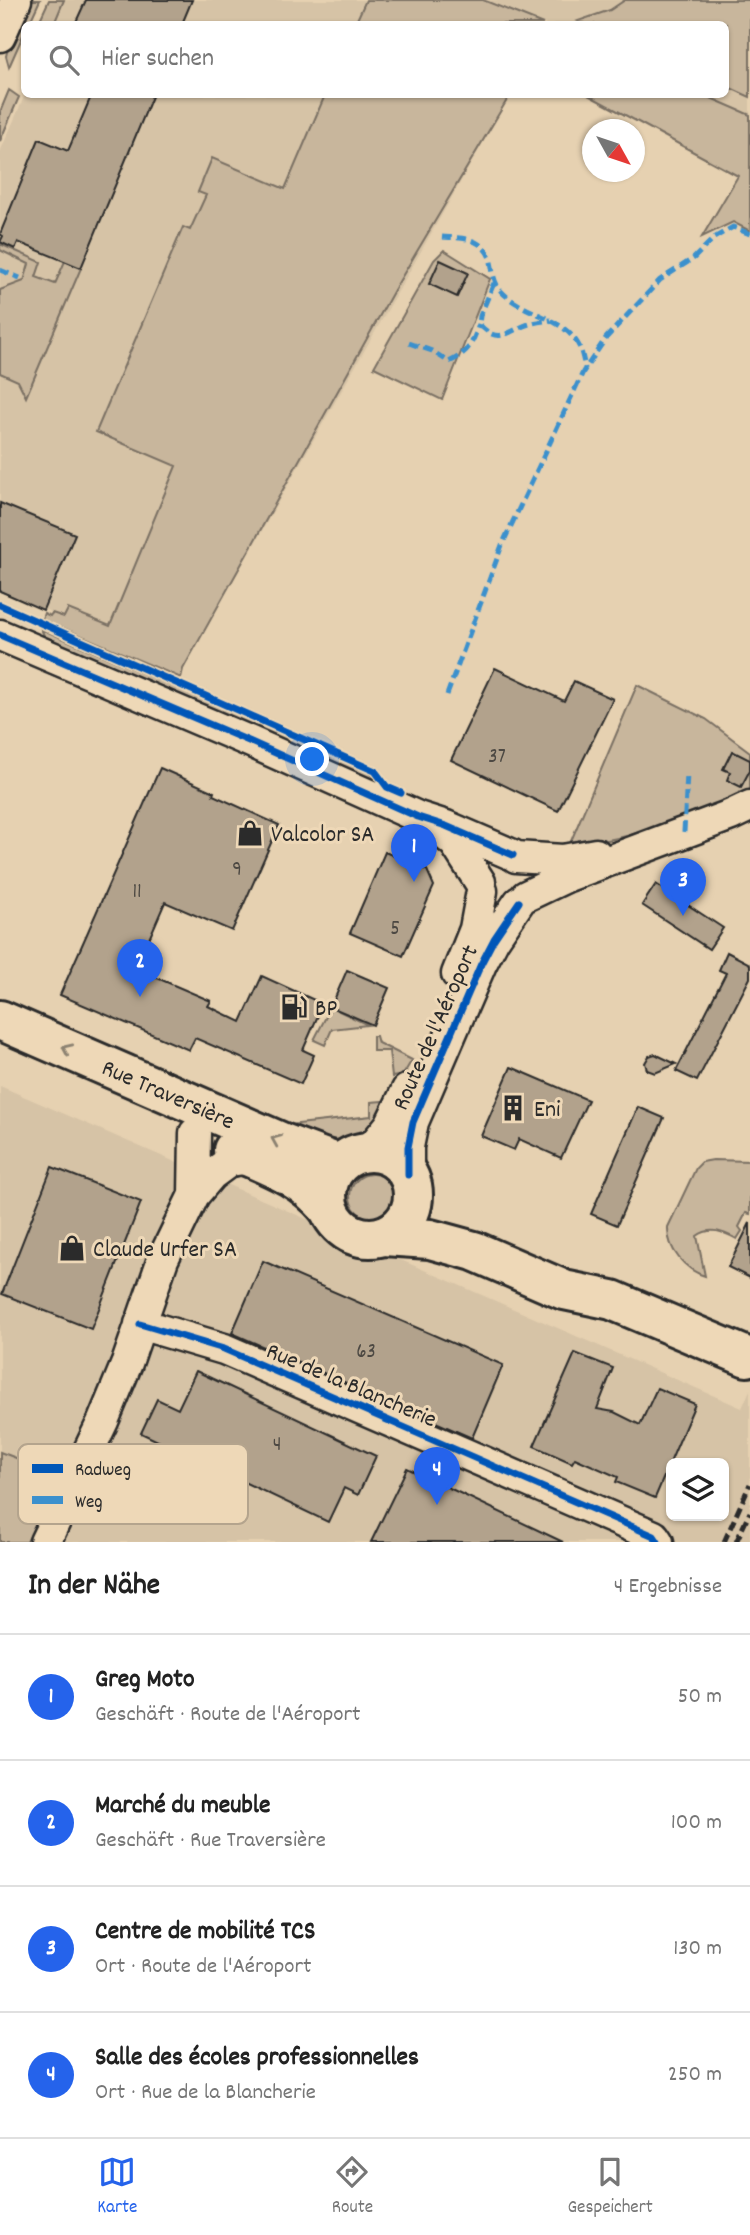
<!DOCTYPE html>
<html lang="de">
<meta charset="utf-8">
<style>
:root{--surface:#fff;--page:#f2f2f2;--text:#222;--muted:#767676;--line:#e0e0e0;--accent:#2563eb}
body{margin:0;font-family:Dekko,sans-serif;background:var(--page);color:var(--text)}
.controls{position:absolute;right:21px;bottom:21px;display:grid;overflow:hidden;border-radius:10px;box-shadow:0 2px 5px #0004}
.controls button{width:63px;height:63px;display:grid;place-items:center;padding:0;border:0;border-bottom:2px solid var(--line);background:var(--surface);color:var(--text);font:35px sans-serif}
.compass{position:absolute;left:582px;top:119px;width:63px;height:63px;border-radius:50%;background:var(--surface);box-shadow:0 2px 5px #0004;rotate:130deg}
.you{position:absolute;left:313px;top:760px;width:24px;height:24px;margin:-18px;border:5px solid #fff;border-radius:50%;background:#1a73e8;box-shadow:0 0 0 10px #1a73e833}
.badge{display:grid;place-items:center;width:46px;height:46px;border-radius:50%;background:var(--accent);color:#fff;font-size:23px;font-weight:700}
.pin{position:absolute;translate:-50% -58px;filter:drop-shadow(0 2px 4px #0008)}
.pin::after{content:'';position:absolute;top:37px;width:24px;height:21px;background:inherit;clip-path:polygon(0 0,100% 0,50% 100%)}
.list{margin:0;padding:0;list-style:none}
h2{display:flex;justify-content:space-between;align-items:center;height:91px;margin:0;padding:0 28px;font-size:30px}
h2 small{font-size:23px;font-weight:400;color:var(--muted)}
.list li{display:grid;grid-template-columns:46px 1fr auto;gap:21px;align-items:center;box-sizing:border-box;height:126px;padding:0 28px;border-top:2px solid var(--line)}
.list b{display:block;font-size:26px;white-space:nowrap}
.list p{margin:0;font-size:23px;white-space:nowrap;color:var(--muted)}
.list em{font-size:23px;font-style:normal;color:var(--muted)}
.icon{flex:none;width:38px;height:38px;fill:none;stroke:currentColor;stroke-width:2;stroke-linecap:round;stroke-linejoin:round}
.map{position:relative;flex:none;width:750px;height:1542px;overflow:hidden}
.search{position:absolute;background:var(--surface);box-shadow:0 2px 5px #0004;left:21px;right:21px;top:21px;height:77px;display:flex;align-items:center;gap:18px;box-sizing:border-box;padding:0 24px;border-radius:10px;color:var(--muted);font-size:26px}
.sheet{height:595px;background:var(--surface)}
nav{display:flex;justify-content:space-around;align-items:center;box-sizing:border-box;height:98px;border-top:2px solid var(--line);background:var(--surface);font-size:19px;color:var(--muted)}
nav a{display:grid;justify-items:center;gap:4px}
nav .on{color:var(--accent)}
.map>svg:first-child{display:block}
</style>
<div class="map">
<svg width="750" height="1542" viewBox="0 0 750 1542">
<rect width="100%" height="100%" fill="#e6d1b1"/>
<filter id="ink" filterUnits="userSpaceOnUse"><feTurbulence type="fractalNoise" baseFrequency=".0143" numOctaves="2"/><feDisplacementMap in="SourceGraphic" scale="14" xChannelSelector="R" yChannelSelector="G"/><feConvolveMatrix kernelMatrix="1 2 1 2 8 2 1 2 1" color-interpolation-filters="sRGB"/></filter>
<g filter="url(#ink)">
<!-- built -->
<path fill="#d6c3a6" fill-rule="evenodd" d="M64,0h686v182l-162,-87 138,-1v-70h-672z
M25,95h485l-327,574 -183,-79v-438z
M0,1086l742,322 8,-18v152h-750zM671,1463h53v53h-53z"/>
<!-- green -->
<path fill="#c8b69c" stroke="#7a7064" stroke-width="2" d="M30,0h10l-11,24h-5v9l-15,34 -3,-11 2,-8z
M49,0h15l-10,24h-16z
M366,0h117l60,24h-188z
M625,0h125v97l-24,-11v-62h-141l-7,-3 32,-11z
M9,90l10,7 -19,44v-29z
M325,95h185l-116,195 -211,379 -2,9 -139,-59 2,-6 6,3 2,-3 12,4 4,-8 42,17 66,-160 -80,-34 87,-205 7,3 16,-35 -8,-3 14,-34 73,31z
M588,95h116l46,20v116l-17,-9 -31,15 36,-61z
M0,244l41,18 -5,15 19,7 10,-23 16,7 -55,129 -8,-16 -18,-8v-83l24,-9 5,-17 -29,-14z
M444,250l46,29 -48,121 -68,-33 60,-107z
M41,629l325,141 17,16 -336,-144z
M637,685l69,34 44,33v40c-40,17 -138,58 -179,49z
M331,1007l37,18 -36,4 -7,16 -11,-5z
M373,1036h3l2,7 34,17 -9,15 -11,2 -3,-26h-16z
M382,1101l2,7c-25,47 -56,32 -95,17l82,-9v-14z
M713,1160l37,1v53l-4,-1 -7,14 3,4 -5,8c-14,-7 -26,-13 -40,-3l8,40c-20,-6 -38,-27 -37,-49l28,-59 6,-6z
M350 1196a22 22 0 1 1 44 0a22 22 0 1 1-44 0Z
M0,1452c21,8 45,14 53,37l-26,53h-27z"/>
<!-- building -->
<path fill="#b2a28c" stroke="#2b2b2b" stroke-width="2" d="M86,0h106l-10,24h-107z
M92,94h61l-72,174 -63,-26 -3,7 -15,-7 3,-6 -3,-2 39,-95 29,12z
M440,260l28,13 -11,24 -28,-13z
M0,503l75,31 -32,76 -43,-19z
M495,668l69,33 10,-20 39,18 -55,112 -107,-51z
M732,751l18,9v10l-9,17 -14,-7 3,-8 -7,-3z
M160,768l54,24 -1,3 66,30 -47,106 -67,-29 -29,67 75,32 -3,5 33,16 21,-46 61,28 -20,46 11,5 -13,29 -106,-46 -6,12 -129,-55z
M385,852l42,18 7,16 -31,70 -53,-23z
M656,884l67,44 -14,21 -67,-44z
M727,952l23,12v14l-53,103 -21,-10 50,-98 -7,-3z
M347,970l42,18 -16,37 -42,-18z
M655,1054l21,10 -21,9 -8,-3 -2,-7 4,-7z
M511,1067l77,33 -27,58 -42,-19 -5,11 -33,-14z
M638,1107l26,11 -47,107 -26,-11z
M52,1167l89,35 -50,127 -89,-35z
M750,1223v55l-22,-11z
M263,1261l240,104 -31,73 -240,-105z
M575,1353l38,15 -16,41 17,3 26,13 17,-37 38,16 -40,94 -39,-16 2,-5 -43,-19 -3,5 -38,-17z
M196,1371l180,85 -18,39 -14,-7 -16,34 -187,-89 16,-34 21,10z
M407,1468l156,74h-192z"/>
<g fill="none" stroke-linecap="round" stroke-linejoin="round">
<!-- minor casing -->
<g stroke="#2b2b2b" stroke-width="35">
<path id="minor" d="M0,36l16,-36
M0,635l251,107 167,75 28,9 67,29
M438,829l17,14 25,39
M516,857l47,3 33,-6
M526,896l42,-20 163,-61 19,-9
M457,974l18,-45 7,-38
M368,1152l22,-27 17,-35
M408,1175v-28l5,-25 68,-158 13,-25 25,-37
M194,1195l1,-62
M140,1324l84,25 430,187 4,6
M45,1542l58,-121 24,-58 36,-104 31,-64 17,-20 19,-14 21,-3"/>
</g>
<!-- major casing -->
<g stroke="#2b2b2b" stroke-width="44">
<g id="major">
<path id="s1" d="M0,1020l283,123 56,21"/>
<path d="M233,1150c37,16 68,26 95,58"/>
<circle cx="370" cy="1195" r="43"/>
<path d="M384,1236l46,3 44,12 90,39 48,10 135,57"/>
</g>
</g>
<!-- minor -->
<use href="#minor" stroke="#eed8b7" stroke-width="30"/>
<!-- major -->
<use href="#major" stroke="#eed8b7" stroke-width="38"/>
<!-- rail -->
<path stroke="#2b2b2b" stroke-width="5" stroke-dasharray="10 5" stroke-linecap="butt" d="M724,1542l26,-58
M736,1542l14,-30"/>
<!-- quiet -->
<path stroke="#3b90cd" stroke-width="5" stroke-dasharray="10 5" stroke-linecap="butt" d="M442,237c12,1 27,0 37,7 19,13 8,31 22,47 22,24 64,25 79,57 2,6 4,14 5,21
M0,270l20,8
M494,283l-14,33 -1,8c20,22 28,7 50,0 7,-2 15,-3 22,-4
M409,343l23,8 17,11c19,-9 24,-19 30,-38
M447,695l55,-150 81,-173 23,-34 54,-58 34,-22 20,-20 19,-11 17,7
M684,832l3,-59"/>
<!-- cycleway casing -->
<g stroke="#eed8b7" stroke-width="11">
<path id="cycleway" d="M0,605l375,166 12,16 14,6
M0,635l251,107 167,75 28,9 67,29
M408,1175v-28l5,-25 68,-158 13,-25 25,-37
M140,1324l84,25 430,187 4,6"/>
</g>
<!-- cycleway -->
<use href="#cycleway" stroke="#0057b8" stroke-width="7"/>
</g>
<!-- one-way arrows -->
<defs><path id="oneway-chevron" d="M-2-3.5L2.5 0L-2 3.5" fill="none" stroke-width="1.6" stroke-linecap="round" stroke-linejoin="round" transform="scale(1.75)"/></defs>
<g stroke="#8c8271">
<use href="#oneway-chevron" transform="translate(67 1049) rotate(-156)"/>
<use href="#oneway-chevron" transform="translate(276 1140) rotate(-157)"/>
</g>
</g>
<!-- icons -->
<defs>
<g id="shop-bare" transform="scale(2.1)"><path d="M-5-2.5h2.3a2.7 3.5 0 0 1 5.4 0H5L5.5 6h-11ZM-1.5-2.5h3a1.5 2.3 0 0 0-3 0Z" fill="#2b2b2b" stroke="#eed8b7" stroke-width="2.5" paint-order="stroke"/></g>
<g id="fuel-bare" transform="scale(2.1)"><path d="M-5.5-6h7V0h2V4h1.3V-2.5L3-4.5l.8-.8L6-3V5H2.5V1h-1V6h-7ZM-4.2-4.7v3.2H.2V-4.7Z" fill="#2b2b2b" stroke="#eed8b7" stroke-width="2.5" paint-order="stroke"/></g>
<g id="building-bare" transform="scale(2.1)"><path d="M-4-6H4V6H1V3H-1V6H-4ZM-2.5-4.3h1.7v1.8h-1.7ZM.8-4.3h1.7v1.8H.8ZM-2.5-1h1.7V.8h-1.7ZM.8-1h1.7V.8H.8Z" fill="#2b2b2b" stroke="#eed8b7" stroke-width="2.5" paint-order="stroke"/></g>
</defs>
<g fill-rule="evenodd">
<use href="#shop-bare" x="250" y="833"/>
<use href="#fuel-bare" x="294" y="1007"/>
<use href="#building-bare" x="513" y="1108"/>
<use href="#shop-bare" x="72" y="1248"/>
</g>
<g text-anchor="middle" stroke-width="6" stroke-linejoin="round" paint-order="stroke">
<!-- number labels -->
<g font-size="21" fill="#4d4943">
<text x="497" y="762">37</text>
<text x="237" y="875">9</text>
<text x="137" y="897">11</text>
<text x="395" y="934">5</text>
<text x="366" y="1357">63</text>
<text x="277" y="1450">4</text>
</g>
<!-- poi labels -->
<g font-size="24" fill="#2b2b2b" stroke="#eed8b7" text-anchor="start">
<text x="271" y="841">Valcolor SA</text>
<text x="315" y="1015">BP</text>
<text x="534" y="1116">Eni</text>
<text x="93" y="1256">Claude Urfer SA</text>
</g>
<!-- street labels -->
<g font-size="24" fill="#2b2b2b" stroke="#eed8b7">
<text transform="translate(434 1027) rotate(-66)" y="8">Route de l'Aéroport</text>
<text dy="8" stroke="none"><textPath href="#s1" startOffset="184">Rue Traversière</textPath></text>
<text transform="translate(352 1384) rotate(23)" y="8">Rue de la Blancherie</text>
</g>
</g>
<!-- legend -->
<rect x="18" y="1444" width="230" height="80" rx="10" fill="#eed8b7" stroke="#b4a48d" stroke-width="2"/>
<rect x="32" y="1464" width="31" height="9" fill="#0057b8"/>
<rect x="32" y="1496" width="31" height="8" fill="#3b90cd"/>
<g font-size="19" fill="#2b2b2b">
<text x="75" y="1475">Radweg</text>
<text x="75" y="1507">Weg</text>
</g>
</svg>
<div class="controls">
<button><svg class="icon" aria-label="layers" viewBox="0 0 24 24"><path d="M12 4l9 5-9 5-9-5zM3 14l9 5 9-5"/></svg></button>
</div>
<svg class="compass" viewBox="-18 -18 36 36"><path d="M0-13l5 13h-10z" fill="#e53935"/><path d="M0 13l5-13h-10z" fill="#767676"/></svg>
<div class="you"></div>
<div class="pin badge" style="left:414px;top:882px">1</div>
<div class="pin badge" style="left:140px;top:997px">2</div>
<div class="pin badge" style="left:683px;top:916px">3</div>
<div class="pin badge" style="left:437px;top:1505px">4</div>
<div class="search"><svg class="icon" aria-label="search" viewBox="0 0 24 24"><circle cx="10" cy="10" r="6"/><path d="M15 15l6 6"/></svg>Hier suchen</div>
</div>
<section class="sheet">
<h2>In der Nähe<small>4 Ergebnisse</small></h2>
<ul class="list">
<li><span class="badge">1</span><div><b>Greg Moto</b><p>Geschäft · Route de l'Aéroport</p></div><em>50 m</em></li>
<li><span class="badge">2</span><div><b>Marché du meuble</b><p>Geschäft · Rue Traversière</p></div><em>100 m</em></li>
<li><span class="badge">3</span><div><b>Centre de mobilité TCS</b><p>Ort · Route de l'Aéroport</p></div><em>130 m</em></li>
<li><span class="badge">4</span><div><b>Salle des écoles professionnelles</b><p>Ort · Rue de la Blancherie</p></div><em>250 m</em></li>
</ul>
</section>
<nav>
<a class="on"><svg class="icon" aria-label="map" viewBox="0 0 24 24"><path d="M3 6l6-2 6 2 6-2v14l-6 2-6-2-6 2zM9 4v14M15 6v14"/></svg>Karte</a>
<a><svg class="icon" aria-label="directions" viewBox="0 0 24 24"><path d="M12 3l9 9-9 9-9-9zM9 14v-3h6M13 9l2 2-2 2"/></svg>Route</a>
<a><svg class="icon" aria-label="saved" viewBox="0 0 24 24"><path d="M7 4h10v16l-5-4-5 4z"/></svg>Gespeichert</a>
</nav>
